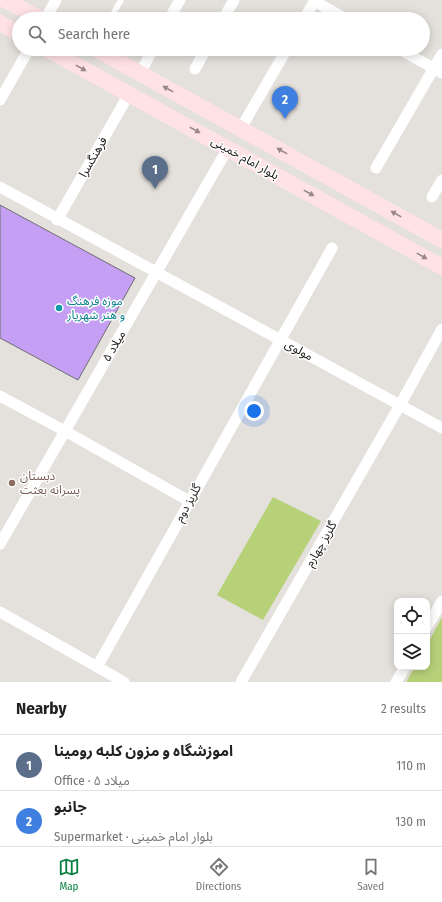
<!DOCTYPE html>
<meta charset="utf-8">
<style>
:root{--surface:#fff;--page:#f6f6f6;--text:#222;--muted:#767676;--line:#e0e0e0;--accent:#0b8043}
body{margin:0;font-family:"Fira Sans Condensed","Noto Sans Arabic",sans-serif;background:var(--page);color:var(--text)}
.controls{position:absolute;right:12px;bottom:12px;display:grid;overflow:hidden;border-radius:8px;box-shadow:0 2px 10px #0003}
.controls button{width:36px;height:36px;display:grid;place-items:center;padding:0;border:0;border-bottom:1px solid var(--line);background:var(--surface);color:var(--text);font:20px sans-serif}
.you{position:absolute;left:254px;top:411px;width:14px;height:14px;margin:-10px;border:3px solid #fff;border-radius:50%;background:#1a73e8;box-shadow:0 0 0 6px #1a73e833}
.badge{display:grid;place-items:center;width:26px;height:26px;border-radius:50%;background:var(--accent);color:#fff;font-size:13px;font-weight:700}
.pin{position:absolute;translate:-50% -33px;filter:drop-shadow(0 1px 2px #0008)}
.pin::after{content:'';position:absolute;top:21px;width:14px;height:12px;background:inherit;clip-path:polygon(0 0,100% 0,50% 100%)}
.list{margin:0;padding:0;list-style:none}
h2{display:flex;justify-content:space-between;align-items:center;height:52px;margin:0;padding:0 16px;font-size:17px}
h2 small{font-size:13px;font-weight:400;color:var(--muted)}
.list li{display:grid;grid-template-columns:26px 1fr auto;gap:12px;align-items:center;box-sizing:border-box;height:56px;padding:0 16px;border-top:1px solid var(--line)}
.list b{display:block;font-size:15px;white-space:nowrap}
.list p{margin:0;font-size:13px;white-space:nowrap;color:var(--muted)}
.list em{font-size:13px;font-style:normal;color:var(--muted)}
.icon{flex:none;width:22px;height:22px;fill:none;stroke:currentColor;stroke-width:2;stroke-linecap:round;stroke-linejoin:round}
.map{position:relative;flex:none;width:442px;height:682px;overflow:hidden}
.search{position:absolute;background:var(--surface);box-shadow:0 2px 10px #0003;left:12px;right:12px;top:12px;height:44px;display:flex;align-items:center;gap:10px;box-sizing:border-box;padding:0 14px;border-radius:22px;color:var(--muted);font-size:15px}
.sheet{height:164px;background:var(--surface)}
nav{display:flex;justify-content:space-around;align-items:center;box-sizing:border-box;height:56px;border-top:1px solid var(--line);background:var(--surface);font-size:11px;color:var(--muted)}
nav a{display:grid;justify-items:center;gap:2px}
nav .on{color:var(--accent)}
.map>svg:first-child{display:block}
</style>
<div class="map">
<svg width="442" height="682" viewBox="0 0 442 682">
<rect width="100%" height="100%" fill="#e4e0dc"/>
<!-- green -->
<path fill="#b7d179" d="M273,497l48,24 -58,99 -46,-25z
M442,617v65h-36l9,-15h12v-22z"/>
<!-- building -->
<path fill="#c49ff3" stroke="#6f6d72" d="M0,205l135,73 -57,102 -78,-42z"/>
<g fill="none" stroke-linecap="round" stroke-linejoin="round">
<!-- lane -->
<path stroke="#fff" stroke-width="5.5" d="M110,19l11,-19"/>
<!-- street -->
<path stroke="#fff" stroke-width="11" d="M314,1l32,18
M45,19l11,-19
M169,19l11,-19
M223,19l11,-19
M304,19l11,-19
M399,49l43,24
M195,69l11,-20
M140,73l13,-24
M0,100l29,-51
M241,128l46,-79
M376,168l66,-114
M0,187l442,241
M432,197l10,-17
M57,220l72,-126
M0,396l65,35 124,70
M0,544l228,-396
M0,612l124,70
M427,627l15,-26
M97,667l235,-419
M241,682l159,-277 42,-76
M396,682l9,-15"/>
<!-- secondary -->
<path stroke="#ffe2e6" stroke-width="16" d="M5,0l36,19
M0,23l19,11
M47,49l395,218
M96,49l346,191"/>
</g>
<!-- one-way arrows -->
<defs><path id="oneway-solid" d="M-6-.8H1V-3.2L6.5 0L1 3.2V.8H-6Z"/></defs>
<g fill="#988889">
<use href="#oneway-solid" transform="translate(81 68) rotate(29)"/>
<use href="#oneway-solid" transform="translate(168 89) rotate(-151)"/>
<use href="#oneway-solid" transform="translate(195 130) rotate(29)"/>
<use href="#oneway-solid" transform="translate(282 151) rotate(-151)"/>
<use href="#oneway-solid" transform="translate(309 193) rotate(29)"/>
<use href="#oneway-solid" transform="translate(396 214) rotate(-151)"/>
<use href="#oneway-solid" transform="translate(422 256) rotate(29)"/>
</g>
<!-- markers -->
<circle fill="#0f9aa8" stroke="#fff" stroke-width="1.5" cx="59" cy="308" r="4"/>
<circle fill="#8d6e63" stroke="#fff" stroke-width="1.5" cx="12" cy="483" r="4"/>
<g text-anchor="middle" stroke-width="3" stroke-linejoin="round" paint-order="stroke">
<!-- street labels -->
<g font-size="12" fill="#1b1a18" stroke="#fff">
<text transform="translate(93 157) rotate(-60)" y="4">فرهنگسرا</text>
<text transform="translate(245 158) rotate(29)" y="4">بلوار امام خمینی</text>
<text transform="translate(114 346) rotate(-60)" y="4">میلاد ۵</text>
<text transform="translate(299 350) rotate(29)" y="4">مولوی</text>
<text transform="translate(188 503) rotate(-61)" y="4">گلریز دوم</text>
<text transform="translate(321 544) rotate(-60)" y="4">گلریز چهارم</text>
</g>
<!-- culture labels -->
<g font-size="12" fill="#0d838f" stroke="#fff" text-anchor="start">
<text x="67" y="305">موزه فرهنگ<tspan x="67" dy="14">و هنر شهریار</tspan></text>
</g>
<!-- education labels -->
<g font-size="12" fill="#785e54" stroke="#fff" text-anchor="start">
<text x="20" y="480">دبستان<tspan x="20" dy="14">پسرانه بعثت</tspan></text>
</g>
</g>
</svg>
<div class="controls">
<button><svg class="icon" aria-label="locate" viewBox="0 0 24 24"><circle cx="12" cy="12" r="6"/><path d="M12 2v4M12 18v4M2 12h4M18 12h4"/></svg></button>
<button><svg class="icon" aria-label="layers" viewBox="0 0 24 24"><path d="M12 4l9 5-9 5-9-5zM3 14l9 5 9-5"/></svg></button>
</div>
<div class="you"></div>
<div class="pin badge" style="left:155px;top:189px;background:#5c6f8a">1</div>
<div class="pin badge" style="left:285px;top:119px;background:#3f7fe0">2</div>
<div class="search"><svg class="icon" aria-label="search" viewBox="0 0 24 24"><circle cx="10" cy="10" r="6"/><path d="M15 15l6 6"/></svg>Search here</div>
</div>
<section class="sheet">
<h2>Nearby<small>2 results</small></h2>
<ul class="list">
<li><span class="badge" style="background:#5c6f8a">1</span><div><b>اموزشگاه و مزون کلبه رومینا</b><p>Office · میلاد ۵</p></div><em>110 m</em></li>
<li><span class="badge" style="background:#3f7fe0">2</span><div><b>جانبو</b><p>Supermarket · بلوار امام خمینی</p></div><em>130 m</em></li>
</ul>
</section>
<nav>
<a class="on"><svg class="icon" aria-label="map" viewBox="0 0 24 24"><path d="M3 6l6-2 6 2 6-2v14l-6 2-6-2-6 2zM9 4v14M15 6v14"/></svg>Map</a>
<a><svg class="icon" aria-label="directions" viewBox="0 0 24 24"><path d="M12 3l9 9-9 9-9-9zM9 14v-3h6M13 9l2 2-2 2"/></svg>Directions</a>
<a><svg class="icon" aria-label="saved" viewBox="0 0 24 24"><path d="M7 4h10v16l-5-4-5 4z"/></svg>Saved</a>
</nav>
